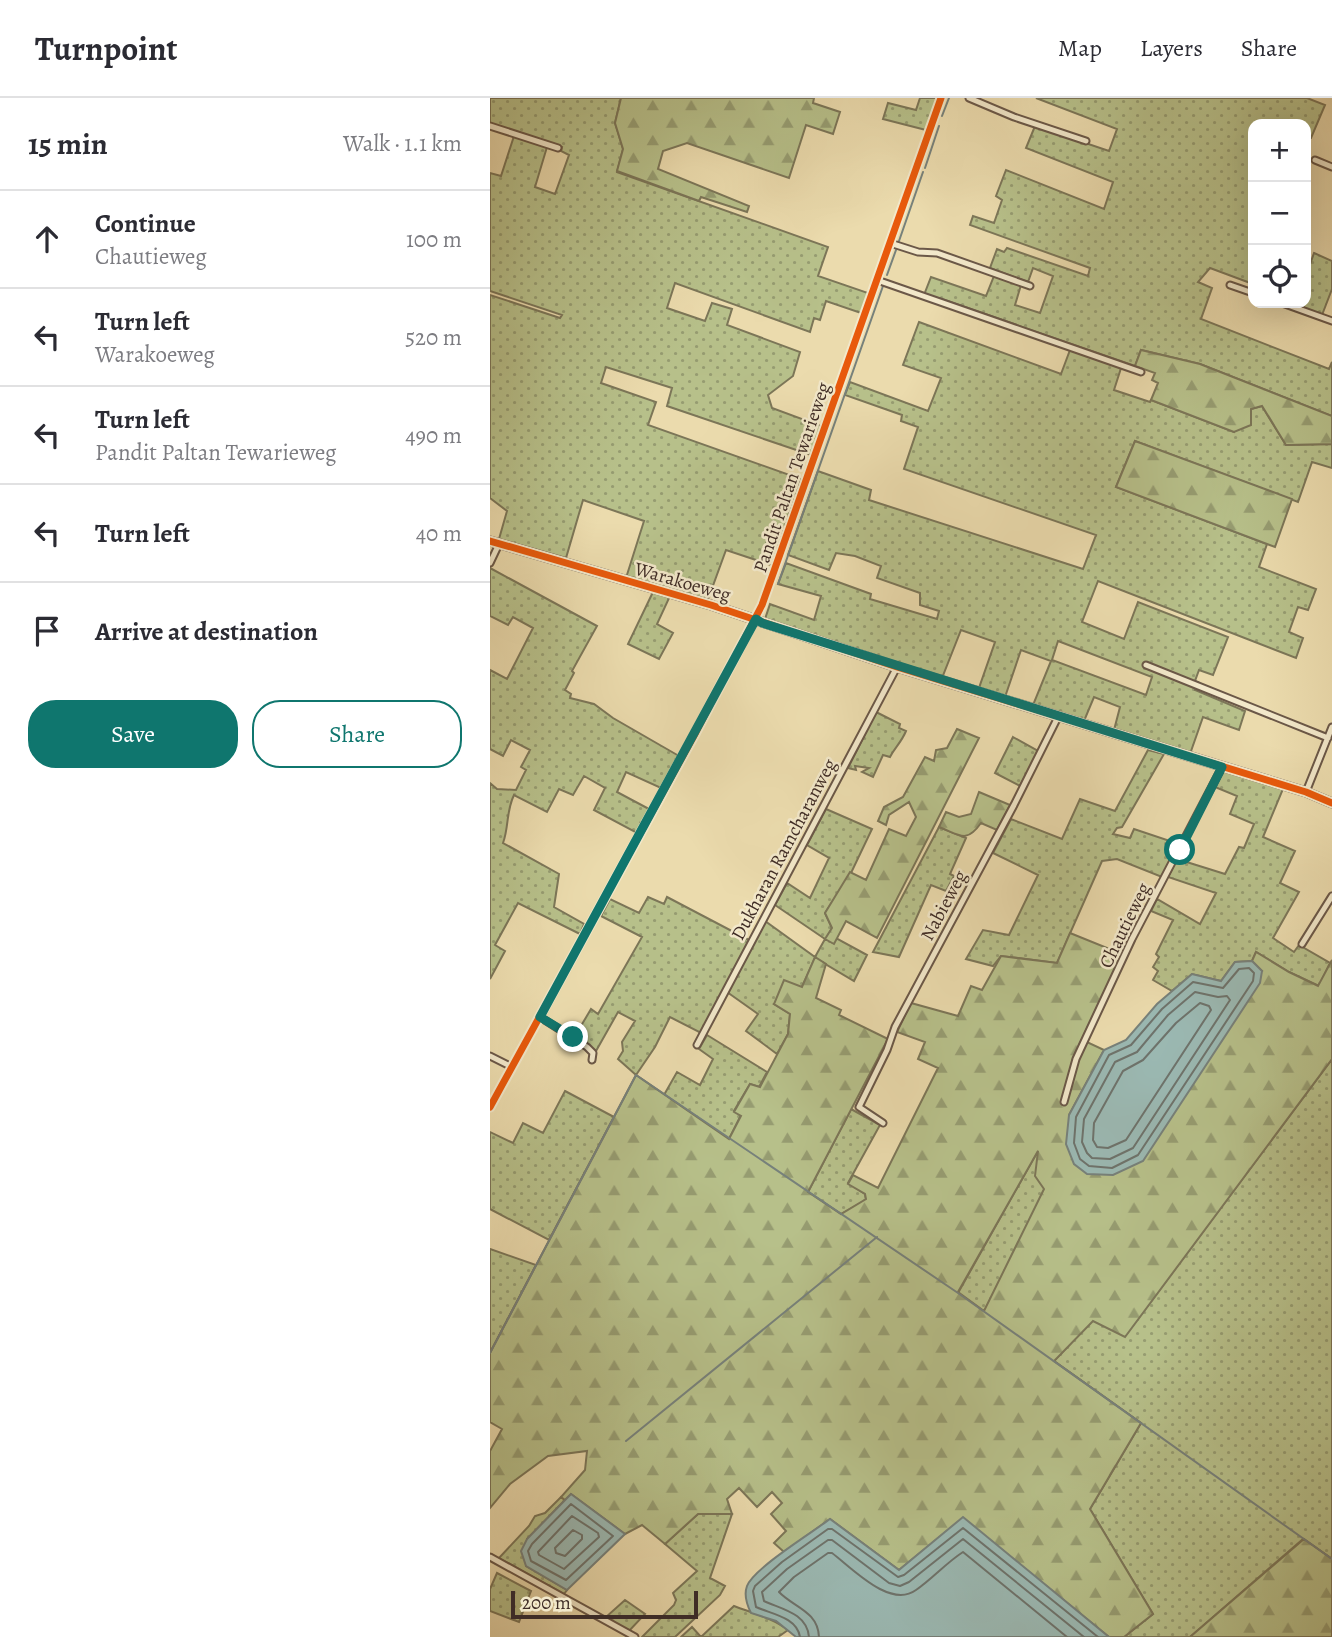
<!DOCTYPE html>
<meta charset="utf-8">
<style>
:root{--surface:#fff;--page:#f2f2f3;--text:#2b2b33;--muted:#7c7c81;--line:#e1e1e2;--accent:#0f766e}
body{margin:0;font-family:Alegreya,serif;background:var(--page);color:var(--text)}
.controls{position:absolute;right:21px;top:21px;display:grid;overflow:hidden;border-radius:14px;box-shadow:0 7px 28px #0002}
.controls button{width:63px;height:63px;display:grid;place-items:center;padding:0;border:0;border-bottom:2px solid var(--line);background:var(--surface);color:var(--text);font:35px sans-serif}
.scale{position:absolute;left:21px;bottom:18px;width:187px;box-sizing:border-box;padding-left:7px;border:4px solid #402d26;border-top:0;font-size:19px;line-height:24px;white-space:nowrap;color:#402d26;-webkit-text-stroke:5px #f2e8ca;paint-order:stroke}
.stop{position:absolute;width:21px;height:21px;margin:-16px;border:5px solid #0f766e;border-radius:50%;background:#fff}
.stop.end{background:#0f766e;border-color:#fff;box-shadow:0 2px 7px #0008}
.list{margin:0;padding:0;list-style:none}
h2{display:flex;justify-content:space-between;align-items:center;height:91px;margin:0;padding:0 28px;font-size:30px}
h2 small{font-size:23px;font-weight:400;color:var(--muted)}
.list li{display:grid;grid-template-columns:46px 1fr auto;gap:21px;align-items:center;box-sizing:border-box;height:98px;padding:0 28px;border-top:2px solid var(--line)}
.list b{display:block;font-size:26px;white-space:nowrap}
.list p{margin:0;font-size:23px;white-space:nowrap;color:var(--muted)}
.list em{font-size:23px;font-style:normal;color:var(--muted)}
.actions{display:flex;gap:14px;padding:21px 28px}
.actions a{flex:1;padding:16px 0;border:2px solid var(--accent);border-radius:28px;text-align:center;font-size:24px;color:var(--accent)}
.actions .main{background:var(--accent);color:#fff}
.icon{flex:none;width:38px;height:38px;fill:none;stroke:currentColor;stroke-width:2;stroke-linecap:round;stroke-linejoin:round}
.map{position:relative;flex:none;width:842px;height:1539px;overflow:hidden}
header{display:flex;align-items:center;gap:42px;box-sizing:border-box;height:98px;padding:0 35px;background:var(--surface);border-bottom:2px solid var(--line)}
header strong{font-size:33px}
nav{display:flex;gap:38px;margin-inline-start:auto;font-size:24px}
main{display:flex}
aside{flex:1;background:var(--surface)}
.map>svg:first-child{display:block}
</style>
<header>
<strong>Turnpoint</strong>
<nav><a>Map</a><a>Layers</a><a>Share</a></nav>
</header>
<main>
<aside>
<h2>15 min<small>Walk · 1.1 km</small></h2>
<ul class="list">
<li><svg class="icon" aria-label="ahead" viewBox="0 0 24 24"><path d="M12 20V5M6 11l6-6 6 6"/></svg><div><b>Continue</b><p>Chautieweg</p></div><em>100 m</em></li>
<li><svg class="icon" aria-label="left" viewBox="0 0 24 24"><path d="M17 20v-9H6M10 6l-5 5 5 5"/></svg><div><b>Turn left</b><p>Warakoeweg</p></div><em>520 m</em></li>
<li><svg class="icon" aria-label="left" viewBox="0 0 24 24"><path d="M17 20v-9H6M10 6l-5 5 5 5"/></svg><div><b>Turn left</b><p>Pandit Paltan Tewarieweg</p></div><em>490 m</em></li>
<li><svg class="icon" aria-label="left" viewBox="0 0 24 24"><path d="M17 20v-9H6M10 6l-5 5 5 5"/></svg><div><b>Turn left</b></div><em>40 m</em></li>
<li><svg class="icon" aria-label="arrive" viewBox="0 0 24 24"><path d="M6 21V4h12l-3 4 3 4H6"/></svg><div><b>Arrive at destination</b></div></li>
</ul>
<div class="actions"><a class="main">Save</a><a>Share</a></div>
</aside>
<div class="map">
<svg width="842" height="1539" viewBox="0 0 842 1539">
<defs>
<pattern id="grass-dots" width="8" height="8" patternUnits="userSpaceOnUse" patternTransform="scale(1.75)"><rect width="8" height="8" fill="#b7c08a"/><path d="M2 2h.1M6 6h.1" fill="none" stroke="#969c71" stroke-width="1.8" stroke-linecap="round"/></pattern>
<pattern id="forest-firs" width="22" height="20" patternUnits="userSpaceOnUse" patternTransform="scale(1.75)"><rect width="22" height="20" fill="#b7c08a"/><path d="M5 1l3.5 6h-7zM16 11l3.5 6h-7z" fill="#969c71"/></pattern>
</defs>
<rect width="100%" height="100%" fill="#ebdbad"/>
<filter id="stains"><feTurbulence type="fractalNoise" baseFrequency=".00286" numOctaves="4"/><feColorMatrix values="0 0 0 0 .2 0 0 0 0 .09 0 0 0 0 .02 0 0 0 .5 -.17"/></filter>
<radialGradient id="worn" r=".72"><stop offset=".6" stop-color="#630" stop-opacity="0"/><stop offset="1" stop-color="#630" stop-opacity=".3"/></radialGradient>
<!-- grass -->
<path fill="url(#grass-dots)" stroke="#7c7658" stroke-width="2" fill-rule="evenodd" d="M0,0h131l-6,25 8,26 -6,23 211,75 -10,29 50,17 -7,20 -35,-12 -6,19 -6,-2 -4,14 -135,-49 -8,25 38,13 7,-18 20,6 -5,16 73,27 -7,24 -25,19 4,13 49,18 -10,29 -144,-49 5,-18 -66,-21 -5,16 55,19 -8,23 153,54 -30,86 -45,-15 -19,52 -81,-24 18,-57 -61,-21 -17,58 -67,-19 8,-28 -17,-13v-203l70,23 2,-3 -72,-24v-118l11,3 13,-40 33,11 -12,40 20,7 14,-39 -8,-4 1,-4 -72,-23z
M430,0h17l-11,32 -43,-11 5,-16 28,7z
M546,0h271l18,7 -14,33h-4l-1,3v-17h-53v160l-43,-16 -12,14 14,6 -11,31 128,50 3,-7v54l-132,-52 -59,-14 -6,16 -193,-67 -18,-4 7,-18 55,19 8,-20 27,9 -6,20 25,8 13,-37 -20,-8 -5,14 -38,-14 7,-19 7,3 3,-4 81,28 2,-8 -120,-43 3,-9 21,7 8,-23 -6,-4 10,-26 98,39 9,-27 -87,-34 9,-22 74,25 8,-22z
M824,155l18,8v28l-10,26 -27,-11 11,-1v-27z
M429,224l142,52 9,-24 51,18 -7,22 36,12 1,-2 83,32 17,-23 11,-3 24,39 46,-1v24l-20,-6 -14,40 -163,-61 -19,46 151,57 -8,23 57,22 -8,21 -10,-3 -9,25 14,6 -7,20 -198,-77 -16,41 42,17 14,-37 90,35 -15,38 -14,-5 -4,11 3,1 -3,8 50,21 -6,19 -36,-13 -13,37 -76,-24 6,-23 -26,-10 -10,24 -51,-16 18,-44 -30,-11 -16,47 -26,-9 16,-46 -34,-12 -19,48 -174,-55 -3,-4 5,-15 44,16 7,-24 -43,-12 8,-21 85,31 -1,5 67,20 2,-8 -19,-6v-12l-43,-15 4,-12 -26,-10 -19,-3 -7,17 -41,-15 30,-84 53,19 -2,10 214,69 13,-34 -192,-66 14,-42 -17,-6 1,-6 -57,-20 5,-13 78,29 13,-33 -38,-13zM568,543l94,36 -6,18 -94,-35z
M0,470l107,58 -25,45 2,2 -9,17 6,4 -1,4 24,6 19,14 66,38 -18,32 -35,-16 -9,20 32,17 -12,24 -43,-23 11,-22 -21,-12 -11,19 -14,-6 -12,23 -33,-17c-8,16 -5,32 -11,48l56,31 -5,33 30,17 -4,10 -62,-31 -23,42 10,6 -15,28v-196l7,6 19,1 10,-20 -5,-3 9,-17 -19,-10 -8,16 -13,-7v-79l17,9 26,-51 -20,-11 -5,8 -18,-9z
M163,494l17,4 -13,28 16,9 -14,26 -31,-15z
M386,614l24,12 -1,4 7,3c-5,12 -11,16 -16,26l-7,-2 -10,22 -11,-5 7,-4 -14,-2 1,4 -8,-2z
M523,639l25,14 -18,35 -25,-13z
M658,652l16,4 -42,73 -5,1 -4,6 17,4 4,-9 45,15 -17,33 -45,-18 -15,2 -45,102 -56,-7 -8,10 -27,-7 17,-29 26,5 29,-60 -45,-22 18,-34 51,20 18,-40 35,12z
M734,673l59,18 -20,48 32,14 -15,32 19,9 -26,46 21,14 5,-7 31,18 -11,23 -30,-14 -33,-20 -4,9 -17,1 -14,19 -29,-7 -20,17 -19,-11 5,-9 -5,-4 6,-10 -3,-3 17,-34 -22,-9 6,-12 43,25 16,-31 -48,-16 9,-18 48,15 14,-27 5,1 10,-24 -24,-10 7,-18 -22,-9z
M336,711l46,20 -21,44 -26,40 7,15 -6,11 7,4 3,-5 31,17 -13,26 -39,-23 -13,29 -28,17 16,10 -2,20 -11,20 -31,-23 12,-17 -31,-22 38,-71 50,36 10,-18 -50,-34 12,-22 23,15 19,-40 -22,-13z
M449,729l27,11 -16,36 4,2 -8,15 -15,-6 -32,72 -26,-5z
M158,799l16,7 3,-7 82,43 -48,93 -31,-16 -15,30 -19,28 -18,-16 5,-8 -1,-9 13,-21 -17,-9 -22,39 -21,-15 16,-27 7,5 44,-77 -41,-21 9,-17 29,14z
M217,937l60,37 -8,15 -9,-3 -16,27 7,4 -12,24 -65,-44 13,-23 23,13 13,-26 -14,-10z
M842,961v500l-29,-20 -113,98h-66l29,-23 -63,-105 51,-86 -87,-62 39,-41 32,16z
M75,993l49,26 -65,123 -59,-31v-77l23,11 10,-20 20,10z
M361,1011l29,16 -32,58 17,11 1,6 -25,14 -33,-22z
M549,1051l6,40 -61,123 -26,-19z
M0,1151l46,16 -46,88z
M71,1399l4,3 -38,39 -1,27 41,24 -3,4 -65,-36 30,-32 6,-10 10,-3z
M208,1416h34l-22,64 15,8 -5,9 -45,42h-33l32,-32 2,-5 -3,-7 24,-22 -32,-27z
M7,1475l34,18 -12,31 -29,-11v-22z
M135,1502l20,14 -16,17 -23,-14z
M244,1508c18,7 39,12 54,24l-10,7h-97l11,-10 9,10z"/>
<!-- forest -->
<path fill="url(#forest-firs)" stroke="#7c7658" stroke-width="2" fill-rule="evenodd" d="M131,0h193l-1,5 27,9 -7,22 -27,-9 -17,53 -102,-35 -24,8 -5,18 91,37 -2,6 -46,-15 -2,4 -82,-30 6,-22 -8,-26z
M651,252l59,14 132,52v28l-46,1 -24,-39 -11,3v16l-17,7 -83,-32 7,-17 -6,-3 3,-7 -20,-7z
M645,343l157,58 -17,48 -159,-60z
M467,631l22,9 -102,200 -31,-17 -12,23 -9,-5 7,-11 -7,-15 25,-41 16,8 23,-51 17,7 10,-19 -7,-15 -20,13 -3,10 -8,-4 6,-14 19,-10 22,-40 9,4 2,-11 11,-2z
M489,694l31,13 -13,25 -16,-7c-15,21 -21,12 -42,4l7,-15 13,5 12,-3z
M580,835l52,21 -49,104 -11,45 4,1 12,-45 9,-17 17,8 -35,65 193,-144 -10,-10 4,-9 33,20 29,14 14,-26v99l-207,278 -32,-16 -39,40 87,62 -51,86 63,105 -29,23h-15l-146,-119 -64,52 -69,-51 -46,33 -10,-9 12,-12 -15,-17 11,-11 -10,-11 -15,15 -18,-19 -12,11 5,15h-34l-33,30 -23,-19 -17,9 -54,-40 -6,6 -4,-3 24,-27 2,-19 -39,5 -38,28 -20,24v-57l12,-22 -12,-7v-69l146,-278 93,64 12,-23 -7,-4 16,-28 10,3 28,-53 2,-20 -16,-10 10,-24 18,7 13,-30 11,7 -10,34 25,12 -2,5 49,24 -80,153 33,22 25,-15 -1,-5 -17,-10 5,-9 25,13 60,-120 -20,-9 7,-17 -28,-10 14,-29 47,13 13,-30 11,4 19,-34 56,7zM548,1053l-3,25 9,13 -60,122 -26,-19z
M814,1441l28,20v78h-142z"/>
<!-- water -->
<path fill="#9bb9b3" stroke="#77817b" stroke-width="2" d="M762,863l10,10 -2,12 -117,178 -30,14 -26,-1 -13,-10 -8,-20 3,-29 35,-65 22,-10 31,-36 35,-30 29,7 14,-19z
M81,1396l54,40 -58,56 -41,-24 -5,-15 6,-12z
M473,1419l146,120h-313l-20,-16 -25,-8c-4,-8 -7,-19 -4,-27 7,-18 66,-54 83,-67l69,51z"/>
<g fill="none" stroke-linecap="round" stroke-linejoin="round">
<!-- shore -->
<path stroke="#6e736c" stroke-width="2" d="M759,870l5,5 -1,8 -115,174 -26,13 -23,-2 -9,-7 -6,-16 2,-26 33,-62 22,-10 31,-36 31,-27 30,6 16,-19z
M705,894l23,5 9,-1 3,4 -97,148 -23,11 -18,-1 -5,-5 -5,-11 2,-23 31,-57 22,-10 31,-37z
M710,905l9,3 2,4 -85,130 -18,8 -11,-1 -4,-7 1,-17 29,-52 20,-11 33,-37z
M81,1406l42,32 -47,44 -35,-19 -3,-10 4,-7z
M82,1418l26,17 1,4 -35,32 -25,-14 -1,-3z
M83,1432l9,5v4l-17,17 -9,-3 -1,-5z
M310,1539c-3,-20 -29,-23 -44,-30l-3,-16 2,-5 27,-24 46,-33h4l66,48 6,-2 59,-47 135,109
M319,1539c-2,-24 -28,-28 -45,-36l-2,-9 25,-23 41,-29h4l57,43 11,3 9,-4 54,-43 121,98
M329,1539c-1,-26 -26,-30 -40,-45l15,-15 34,-24h4c20,15 58,56 84,37 16,-11 30,-27 47,-38l104,85"/>
<!-- stream -->
<path stroke="#77817b" stroke-width="2" d="M452,18l7,-18
M435,70l14,-42
M409,143l24,-69
M397,177l9,-25
M288,486l105,-298
M0,1255l146,-278 322,218 374,266
M136,1343l251,-204"/>
<!-- street casing -->
<g stroke="#6b5848" stroke-width="9">
<path id="street" d="M479,0l45,19 72,24
M0,28l68,22
M825,62l17,7
M400,145l28,9 19,1 93,33
M387,182l264,92
M740,187l23,8
M792,205l50,18
M0,465l9,-19
M656,567l182,73
M816,694l26,-65
M812,846l30,-48
M50,919l47,30 6,6 -1,7
M207,947l200,-378
M0,958l22,11
M574,1004l12,-43 56,-120 90,-172
M0,1009l206,-375 66,-127 179,-507
M393,1025l-24,-16 28,-57 8,-23 119,-222 44,-88
M0,1459l145,80"/>
</g>
<!-- secondary casing -->
<g stroke="#402d26" stroke-width="11">
<path id="secondary" d="M0,443l221,64 186,62 409,125 26,11"/>
</g>
<!-- street -->
<use href="#street" stroke="#f2e8ca" stroke-width="5"/>
<!-- secondary -->
<use href="#secondary" stroke="#f2e8ca" stroke-width="8"/>
<!-- cycleway casing -->
<g stroke="#f2e8ca" stroke-width="11">
<path id="cycleway" d="M0,443l221,64 186,62 409,125 26,11
M0,1009l206,-375 66,-127 179,-507"/>
</g>
<!-- cycleway -->
<use href="#cycleway" stroke="#e8590c" stroke-width="7"/>
</g>
<g fill="none" stroke-linecap="round" stroke-linejoin="round">
<!-- route -->
<path stroke="#0f766e" stroke-width="9" d="M83,939l-33,-20 216,-398 6,4 460,144 -42,83"/>
</g>
<g text-anchor="middle" stroke-width="5" stroke-linejoin="round" paint-order="stroke">
<!-- street labels -->
<g font-size="19" fill="#402d26" stroke="#f2e8ca">
<text transform="translate(301 379) rotate(-71)" y="7">Pandit Paltan Tewarieweg</text>
<text transform="translate(193 483) rotate(16)" y="7">Warakoeweg</text>
<text transform="translate(293 751) rotate(-62)" y="7">Dukharan Ramcharanweg</text>
<text transform="translate(453 807) rotate(-62)" y="7">Nabieweg</text>
<text transform="translate(634 827) rotate(-64)" y="7">Chautieweg</text>
</g>
</g>
<rect width="100%" height="100%" filter="url(#stains)"/>
<rect width="100%" height="100%" fill="url(#worn)"/>
</svg>
<div class="controls">
<button>+</button>
<button>−</button>
<button><svg class="icon" aria-label="locate" viewBox="0 0 24 24"><circle cx="12" cy="12" r="6"/><path d="M12 2v4M12 18v4M2 12h4M18 12h4"/></svg></button>
</div>
<div class="scale">200 m</div>
<div class="stop" style="left:690px;top:752px"></div>
<div class="stop end" style="left:83px;top:939px"></div>
</div>
</main>
